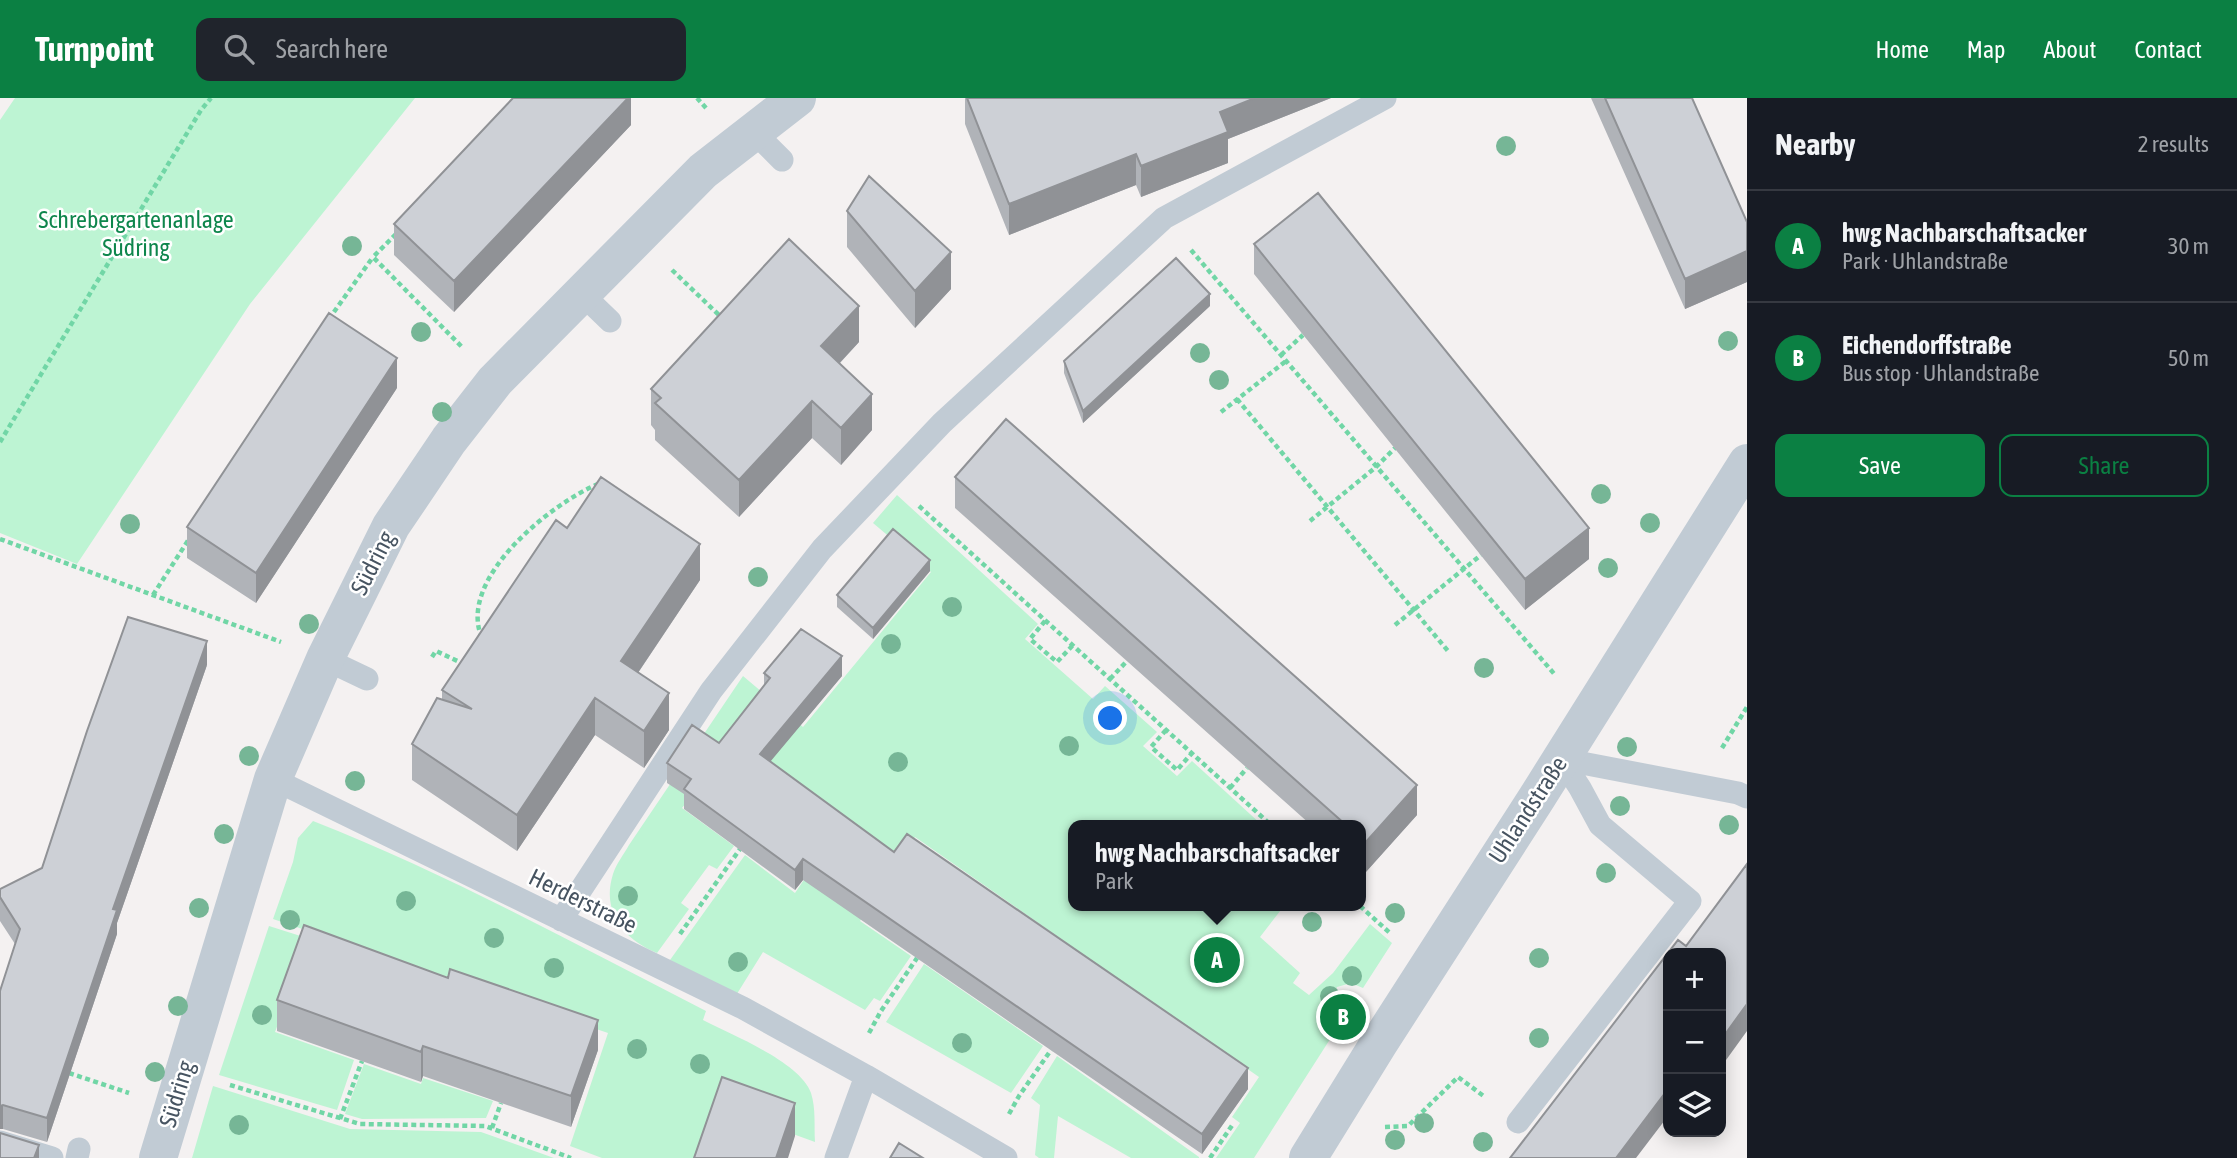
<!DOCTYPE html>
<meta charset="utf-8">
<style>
:root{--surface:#171b24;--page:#20242c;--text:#f1f3f6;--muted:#9ea1a6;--line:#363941;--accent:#0b8043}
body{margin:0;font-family:"Asap Condensed",sans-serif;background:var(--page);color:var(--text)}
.controls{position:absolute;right:21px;bottom:21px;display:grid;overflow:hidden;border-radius:14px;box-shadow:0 4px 18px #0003}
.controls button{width:63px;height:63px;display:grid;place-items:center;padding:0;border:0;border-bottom:2px solid var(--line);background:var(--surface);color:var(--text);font:35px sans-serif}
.you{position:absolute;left:1111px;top:621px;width:24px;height:24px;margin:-18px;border:5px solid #fff;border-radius:50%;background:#1a73e8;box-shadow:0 0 0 10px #1a73e833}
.badge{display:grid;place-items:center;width:46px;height:46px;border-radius:50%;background:var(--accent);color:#fff;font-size:23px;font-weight:700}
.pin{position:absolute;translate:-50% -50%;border:4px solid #fff;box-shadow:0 2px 7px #0006}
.popup{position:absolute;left:1068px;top:722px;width:298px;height:91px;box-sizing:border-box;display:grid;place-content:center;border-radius:14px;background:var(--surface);filter:drop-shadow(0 2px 5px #0005);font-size:23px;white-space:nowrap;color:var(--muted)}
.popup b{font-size:26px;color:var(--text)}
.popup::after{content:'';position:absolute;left:50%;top:100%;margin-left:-14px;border:14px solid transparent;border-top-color:var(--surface)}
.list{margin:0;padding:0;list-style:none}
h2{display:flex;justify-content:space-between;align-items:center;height:91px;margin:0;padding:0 28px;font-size:30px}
h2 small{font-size:23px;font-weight:400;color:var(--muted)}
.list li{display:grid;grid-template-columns:46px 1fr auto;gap:21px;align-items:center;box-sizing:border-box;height:112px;padding:0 28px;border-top:2px solid var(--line)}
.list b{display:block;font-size:26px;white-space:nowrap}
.list p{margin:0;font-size:23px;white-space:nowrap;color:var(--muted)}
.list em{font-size:23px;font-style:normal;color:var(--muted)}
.actions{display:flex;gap:14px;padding:21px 28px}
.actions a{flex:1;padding:16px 0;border:2px solid var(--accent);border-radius:14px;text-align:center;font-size:24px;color:var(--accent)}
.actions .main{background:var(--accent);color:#fff}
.icon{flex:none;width:38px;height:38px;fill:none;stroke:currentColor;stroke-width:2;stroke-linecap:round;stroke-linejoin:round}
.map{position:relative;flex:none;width:1747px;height:1060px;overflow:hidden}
header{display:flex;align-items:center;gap:42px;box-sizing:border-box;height:98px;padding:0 35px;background:var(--accent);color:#fff}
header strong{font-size:33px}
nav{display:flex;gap:38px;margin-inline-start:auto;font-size:24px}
.search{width:490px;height:63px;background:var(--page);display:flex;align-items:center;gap:18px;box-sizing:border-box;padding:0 24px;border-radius:14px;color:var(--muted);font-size:26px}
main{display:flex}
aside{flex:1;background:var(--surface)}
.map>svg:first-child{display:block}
</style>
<header>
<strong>Turnpoint</strong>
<div class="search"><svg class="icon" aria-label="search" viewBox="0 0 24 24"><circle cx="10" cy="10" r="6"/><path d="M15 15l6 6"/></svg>Search here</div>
<nav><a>Home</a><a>Map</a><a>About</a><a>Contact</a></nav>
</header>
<main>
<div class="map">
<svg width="1747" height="1060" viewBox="0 0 1747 1060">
<rect width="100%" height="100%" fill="#f4f1f1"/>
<!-- green -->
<path fill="#bdf4d3" d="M15,0h400l-165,206 -173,260 -77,-31v-413z
M897,397l141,129 -13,15 68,60 12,-13 52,46 -14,14 34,30 15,-15 70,64h-188v81h210l-24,31 40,36 -7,10 16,12 24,-22 37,-49 22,19 -29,45 -12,-5 -14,4 -10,22v17l7,7 -80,125h-38l24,-35 -8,-6 27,-40 -344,-240 -55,84 51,35 -31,45 -6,-3 -9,12 -102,-58 -28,45 -65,-37 75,-105 50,38 49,-72 -108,-81 -54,68 52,38 -17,23 -8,-4 -28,38 8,6 -32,44c-33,-13 -56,-41 -44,-79 3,-10 11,-20 16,-29l114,-169 60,51 128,-155 -58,-49z
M313,723c135,53 264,124 393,190l-3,9c29,15 97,42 108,73 5,16 3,32 4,49l-96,-35 -18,51h-99l-32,-12 38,-113 -335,-114 20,-57 5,-24z
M269,828l41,13 -35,93 79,28 -17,50 -118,-35z
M924,866l119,82 -32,47 -125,-71z
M1057,958l142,101v1h-68l-73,-42 -4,42h-15l-4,-3 5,-50 -9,-7z
M364,966l57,20 2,-6 70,23 -7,17 -124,1 -17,-5z
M213,988l137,43 131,3 73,26h-362z"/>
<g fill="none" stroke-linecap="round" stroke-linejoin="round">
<!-- path -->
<path stroke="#71d6a6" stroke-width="4.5" stroke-dasharray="5 3.5" stroke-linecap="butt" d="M697,0l9,10
M396,136l-23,23 89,90
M1191,152l365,426
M672,172l49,47
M329,221l44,-62
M1281,257l22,-20
M1237,301l211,252
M1221,314l65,-51
M0,344l201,-332 10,-12
M919,408l352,319
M1310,423l66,-54 19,-19
M0,441l281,103
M153,497l36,-56
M1045,523l-15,18 27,23 16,-17
M1395,527l86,-70
M482,540c-26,-59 70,-135 116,-154
M432,559l4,-6 30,14
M1110,581l17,-18
M1166,632l-15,17 26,23 15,-17
M1722,650l25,-41
M1230,690l17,-20
M1360,808l31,28
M680,836l60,-85
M869,935l12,-22 36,-53
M69,975l60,20
M230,987l130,39 125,2 86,32
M1009,1016l10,-18 32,-46
M340,1021l22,-58
M1385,1029l23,-1 50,-49 27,20
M492,1030l9,-25
M1210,1060l23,-34"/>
<!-- lane -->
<path stroke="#c1cbd4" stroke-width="23" d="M753,33l29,29
M582,196l28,27
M325,561l42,20
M1561,661l177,34 9,4
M273,681l470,229 123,68 140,82
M561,822l150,-229 111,-142 120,-126 222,-205 221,-120
M1518,1024l172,-221 -90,-76 -20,-37 -19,-29
M0,1044l52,16
M77,1060l2,-9
M836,1060l30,-82"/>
<!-- street -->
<path stroke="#c1cbd4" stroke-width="38" d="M158,1060l115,-379 52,-120 66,-133 58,-86 46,-59 208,-210 94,-73
M1308,1060l71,-115 157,-244 211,-336"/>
</g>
<!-- trees -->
<g fill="#76b696">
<circle cx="1506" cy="48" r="10"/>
<circle cx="352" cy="148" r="10"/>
<circle cx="421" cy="234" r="10"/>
<circle cx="1728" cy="243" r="10"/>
<circle cx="1200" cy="255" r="10"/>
<circle cx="1219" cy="282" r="10"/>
<circle cx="442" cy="314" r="10"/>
<circle cx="1601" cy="396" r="10"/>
<circle cx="1650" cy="425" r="10"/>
<circle cx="130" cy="426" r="10"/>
<circle cx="1608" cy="470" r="10"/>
<circle cx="758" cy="479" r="10"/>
<circle cx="952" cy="509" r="10"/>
<circle cx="309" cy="526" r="10"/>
<circle cx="891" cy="546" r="10"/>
<circle cx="1484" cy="570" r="10"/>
<circle cx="1069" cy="648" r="10"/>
<circle cx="1627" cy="649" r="10"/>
<circle cx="249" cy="658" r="10"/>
<circle cx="898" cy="664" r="10"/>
<circle cx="355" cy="683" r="10"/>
<circle cx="1620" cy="708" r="10"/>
<circle cx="1729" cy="727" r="10"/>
<circle cx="224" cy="736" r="10"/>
<circle cx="1606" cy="775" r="10"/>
<circle cx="628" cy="798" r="10"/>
<circle cx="406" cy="803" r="10"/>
<circle cx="199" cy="810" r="10"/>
<circle cx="1395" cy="815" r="10"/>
<circle cx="290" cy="822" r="10"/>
<circle cx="1312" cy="824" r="10"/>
<circle cx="494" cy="840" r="10"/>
<circle cx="1539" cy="860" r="10"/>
<circle cx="738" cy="864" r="10"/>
<circle cx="554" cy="870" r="10"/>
<circle cx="1352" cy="878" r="10"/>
<circle cx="1330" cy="898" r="10"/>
<circle cx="178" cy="908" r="10"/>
<circle cx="262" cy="917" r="10"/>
<circle cx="1539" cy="940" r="10"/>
<circle cx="962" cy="945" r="10"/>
<circle cx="637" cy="951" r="10"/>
<circle cx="700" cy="966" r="10"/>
<circle cx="155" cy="974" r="10"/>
<circle cx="1424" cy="1025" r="10"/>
<circle cx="239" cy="1027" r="10"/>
<circle cx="1395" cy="1042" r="10"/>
<circle cx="1483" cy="1044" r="10"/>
</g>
<!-- wall -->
<path fill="#b0b3b8" d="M631,0v27l-177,187 -60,-57v-31z
M965,0h366l-103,41v24l-87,34 -5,-12 -127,50 -44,-111z
M1591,0h101l55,124v60l-62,27z
M847,113l104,78 -36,39 -68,-81z
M1254,146l335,315 -64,51 -271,-336z
M1210,208l-127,117 -19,-50v-12z
M859,244l-19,21 32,67 -31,35 -29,-27 -73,79 -84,-77v-10l-4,-5v-36z
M397,290l-141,215 -69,-45v-31z
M955,379l462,338 -52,58 -4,-4v-44h-50l-356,-317z
M567,430l133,52 -62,93 31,57 -25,38 -49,-33 -78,116 -105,-71v-36l30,-44v-10z
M930,473l-57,68 -36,-32v-12z
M207,567l-90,258v11l-70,208 -44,-13h-3v-138l15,-47 -15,-23v-32l42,-21z
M764,575l78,3 -72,85 124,91 354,237 -46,65 -399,-274 -8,10 -111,-81v-15l-17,-11v-20l52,-20 45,-58z
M277,902l321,50 -27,77 -148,-51 -2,6 -144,-51z"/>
<!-- shaded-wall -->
<path fill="#909296" d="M628,0h3v27l-177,187v-31z
M1255,0h76l-103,41v24l-87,34v-31l79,-54z
M1136,56v31l-127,50v-31z
M1747,153v31l-62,27v-30z
M951,154v37l-36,39v-37z
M1210,196v12l-127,117v-12z
M859,208v36l-38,41v-37z
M397,260v30l-141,215v-30z
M872,296v36l-31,35v-37z
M812,303v37l-73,79v-37z
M1589,430v31l-64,51v-31z
M700,446v36l-79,118v-37z
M930,462v11l-57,68v-11z
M207,543v24l-90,258v11l-70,208v-24l66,-209z
M842,558v20l-82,98v-20z
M669,595v37l-25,38v-37z
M595,600v37l-78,116v-36z
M1417,687v30l-52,58v-30z
M803,761v21l-8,10v-20z
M1747,906v27l-26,36v-27z
M598,922v30l-27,77v-31z
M423,948v30l-2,6v-30z
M1248,970v21l-46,65v-20z
M1668,991v27l-32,42h-20z
M795,1005v33l-7,22h-12z
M3,1007v24h-3v-23z
M39,1047v13h-5z"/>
<!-- building -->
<path fill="#cdd0d6" stroke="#909296" stroke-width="2" d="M513,0h115l-174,183 -60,-57z
M967,0h288l-35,14 8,20 -87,34 -5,-12 -127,50z
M1605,0h87l55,124v29l-62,28z
M869,78l82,76 -36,39 -68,-80z
M1318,95l271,335 -64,51 -271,-335z
M789,141l70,67 -38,40 51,48 -31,34 -29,-27 -73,79 -84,-77 6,-5 -10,-9z
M1176,160l34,36 -127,117 -19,-50z
M329,215l68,45 -141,215 -69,-46z
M1006,321l411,366 -52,58 -4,-5v-13h-15l-391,-348z
M601,379l99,67 -79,117 48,32 -25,38 -49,-33 -78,117 -105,-71 25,-46 35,11 -30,-19 114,-170 11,8z
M893,431l37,31 -57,68 -36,-33z
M128,519l79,24 -94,268 4,1 -70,208 -44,-13 -3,1v-115l20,-62 -20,-32v-8l42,-21 45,-137z
M801,531l41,27 -82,98 134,98 13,-18 341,234 -46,66 -399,-275 -8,11 -111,-81 7,-10 -24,-16 25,-38 27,18 51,-65 -6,-5z
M1747,766v140l-26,36v-87h-53v136l-52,69h-106l168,-218 8,6z
M304,827l144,53 2,-9 148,51 -27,76 -148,-50 -2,6 -144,-52z
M722,979l73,26 -19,55h-82z
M0,1035l39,12 -5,13h-34z
M899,1045l24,15h-33z"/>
<g text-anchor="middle" stroke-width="5" stroke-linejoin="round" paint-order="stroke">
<!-- park labels -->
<g font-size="24" fill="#0e864c" stroke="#fff">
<text x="136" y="130">Schrebergartenanlage<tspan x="136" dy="28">Südring</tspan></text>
</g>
<!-- street labels -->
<g font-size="24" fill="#475461" stroke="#fff">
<text transform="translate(373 465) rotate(-63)" y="8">Südring</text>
<text transform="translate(1528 712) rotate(-57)" y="8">Uhlandstraße</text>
<text transform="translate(583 803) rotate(26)" y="8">Herderstraße</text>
<text transform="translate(177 996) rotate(-73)" y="8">Südring</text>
</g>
</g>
</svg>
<div class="controls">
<button>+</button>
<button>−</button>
<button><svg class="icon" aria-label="layers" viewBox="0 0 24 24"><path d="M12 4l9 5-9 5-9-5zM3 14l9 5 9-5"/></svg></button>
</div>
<div class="you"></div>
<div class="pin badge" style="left:1217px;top:862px">A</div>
<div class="popup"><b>hwg Nachbarschaftsacker</b>Park</div>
<div class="pin badge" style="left:1343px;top:919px">B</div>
</div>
<aside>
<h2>Nearby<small>2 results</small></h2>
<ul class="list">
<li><span class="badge">A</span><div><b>hwg Nachbarschaftsacker</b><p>Park · Uhlandstraße</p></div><em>30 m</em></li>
<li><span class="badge">B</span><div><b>Eichendorffstraße</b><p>Bus stop · Uhlandstraße</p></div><em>50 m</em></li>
</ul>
<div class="actions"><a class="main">Save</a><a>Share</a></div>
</aside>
</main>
